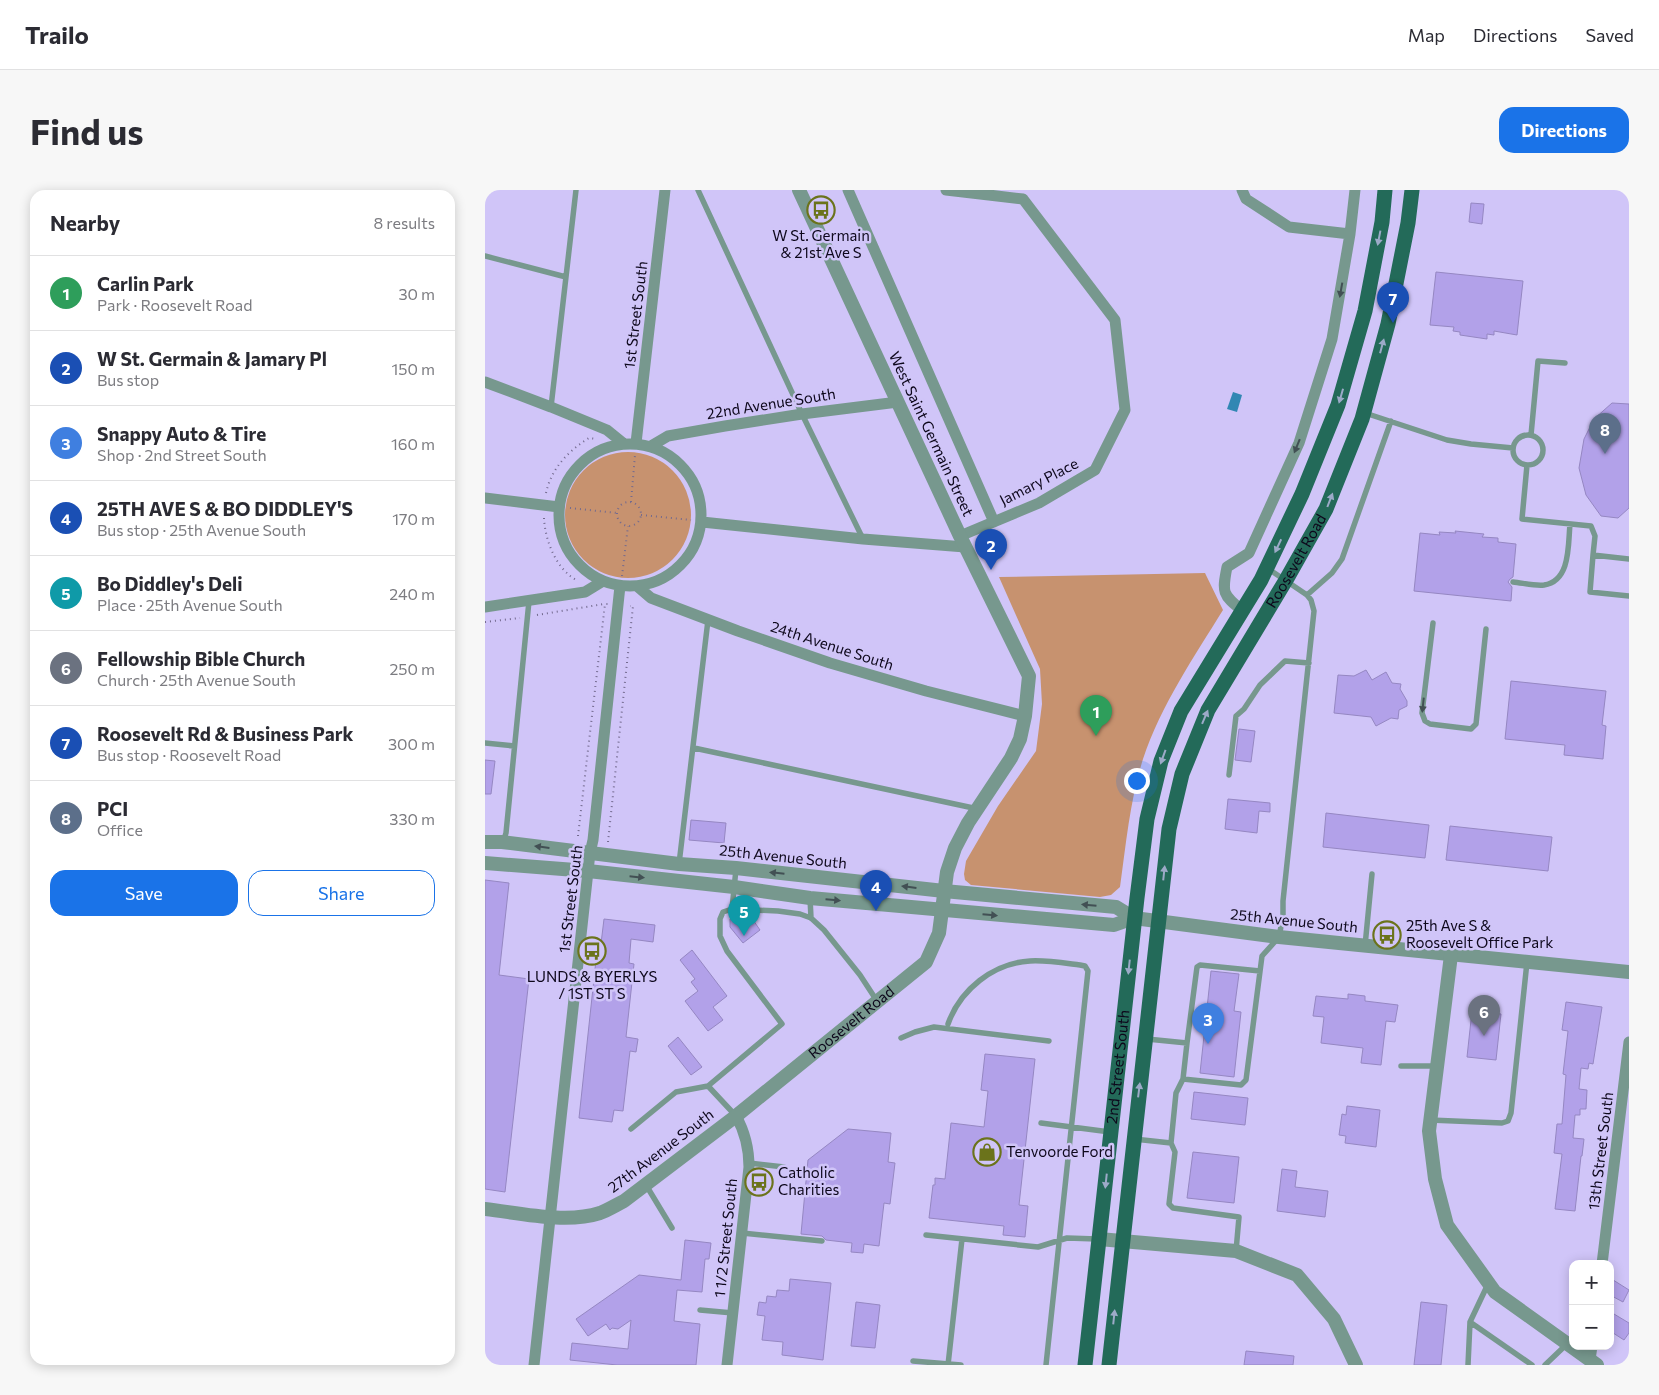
<!DOCTYPE html>
<meta charset="utf-8">
<style>
:root{--surface:#fff;--page:#f7f7f7;--text:#2b2b33;--muted:#7c7c81;--line:#e1e1e2;--accent:#1a73e8}
body{margin:0;font-family:Commissioner,sans-serif;background:var(--page);color:var(--text)}
.controls{position:absolute;right:15px;bottom:15px;display:grid;overflow:hidden;border-radius:10px;box-shadow:0 2px 12px #0003}
.controls button{width:45px;height:45px;display:grid;place-items:center;padding:0;border:0;border-bottom:1px solid var(--line);background:var(--surface);color:var(--text);font:25px sans-serif}
.you{position:absolute;left:651px;top:590px;width:18px;height:18px;margin:-12px;border:4px solid #fff;border-radius:50%;background:#1a73e8;box-shadow:0 0 0 8px #1a73e833}
.badge{display:grid;place-items:center;width:32px;height:32px;border-radius:50%;background:var(--accent);color:#fff;font-size:16px;font-weight:700}
.pin{position:absolute;translate:-50% -41px;filter:drop-shadow(0 1px 2px #0008)}
.pin::after{content:'';position:absolute;top:26px;width:18px;height:15px;background:inherit;clip-path:polygon(0 0,100% 0,50% 100%)}
.list{margin:0;padding:0;list-style:none}
h2{display:flex;justify-content:space-between;align-items:center;height:65px;margin:0;padding:0 20px;font-size:21px}
h2 small{font-size:16px;font-weight:400;color:var(--muted)}
.list li{display:grid;grid-template-columns:32px 1fr auto;gap:15px;align-items:center;box-sizing:border-box;height:75px;padding:0 20px;border-top:1px solid var(--line)}
.list b{display:block;font-size:19px;white-space:nowrap}
.list p{margin:0;font-size:16px;white-space:nowrap;color:var(--muted)}
.list em{font-size:16px;font-style:normal;color:var(--muted)}
.actions{display:flex;gap:10px;padding:15px 20px}
.actions a{flex:1;padding:11px 0;border:1px solid var(--accent);border-radius:15px;text-align:center;font-size:18px;color:var(--accent)}
.actions .main{background:var(--accent);color:#fff}
.map{position:relative;flex:none;width:1144px;height:1175px;overflow:hidden;border-radius:15px}
header{display:flex;align-items:center;gap:30px;box-sizing:border-box;height:70px;padding:0 25px;background:var(--surface);border-bottom:1px solid var(--line)}
header strong{font-size:24px}
nav{display:flex;gap:28px;margin-inline-start:auto;font-size:18px}
.intro{display:flex;align-items:center;justify-content:space-between;box-sizing:border-box;height:120px;padding:0 30px}
h1{margin:0;font-size:35px}
.button{padding:12px 22px;border-radius:15px;background:var(--accent);color:#fff;font-size:18px;font-weight:700}
main{display:flex;gap:30px;padding:0 30px}
aside{flex:1;background:var(--surface);border-radius:15px;box-shadow:0 2px 12px #0003}
.map>svg:first-child{display:block}
</style>
<header>
<strong>Trailo</strong>
<nav><a>Map</a><a>Directions</a><a>Saved</a></nav>
</header>
<div class="intro"><h1>Find us</h1><a class="button">Directions</a></div>
<main>
<aside>
<h2>Nearby<small>8 results</small></h2>
<ul class="list">
<li><span class="badge" style="background:#2e9e5b">1</span><div><b>Carlin Park</b><p>Park · Roosevelt Road</p></div><em>30 m</em></li>
<li><span class="badge" style="background:#1a4fb4">2</span><div><b>W St. Germain &amp; Jamary Pl</b><p>Bus stop</p></div><em>150 m</em></li>
<li><span class="badge" style="background:#3f7fe0">3</span><div><b>Snappy Auto &amp; Tire</b><p>Shop · 2nd Street South</p></div><em>160 m</em></li>
<li><span class="badge" style="background:#1a4fb4">4</span><div><b>25TH AVE S &amp; BO DIDDLEY'S</b><p>Bus stop · 25th Avenue South</p></div><em>170 m</em></li>
<li><span class="badge" style="background:#0f9aa8">5</span><div><b>Bo Diddley's Deli</b><p>Place · 25th Avenue South</p></div><em>240 m</em></li>
<li><span class="badge" style="background:#6b7280">6</span><div><b>Fellowship Bible Church</b><p>Church · 25th Avenue South</p></div><em>250 m</em></li>
<li><span class="badge" style="background:#1a4fb4">7</span><div><b>Roosevelt Rd &amp; Business Park</b><p>Bus stop · Roosevelt Road</p></div><em>300 m</em></li>
<li><span class="badge" style="background:#5c6f8a">8</span><div><b>PCI</b><p>Office</p></div><em>330 m</em></li>
</ul>
<div class="actions"><a class="main">Save</a><a>Share</a></div>
</aside>
<div class="map">
<svg width="1144" height="1175" viewBox="0 0 1144 1175">
<rect width="100%" height="100%" fill="#d0c5f8"/>
<!-- green -->
<path fill="#c7926f" d="M80 325a63 63 0 1 1 126 0a63 63 0 1 1-126 0Z
M720,383l18,37c-29,47 -62,95 -80,149 -13,41 -17,85 -23,128l-9,8 -11,2 -129,-12 -6,-5 -1,-6 2,-13 32,-55 38,-55 6,-47 -2,-35 -41,-92z"/>
<!-- water -->
<path fill="#3187b3" d="M748,202l9,3 -5,17 -10,-3z"/>
<!-- building -->
<path fill="#b2a1e9" stroke="#9587c2" d="M986,13l13,1 -2,20 -13,-2z
M951,82l87,9 -6,54 -23,-4v4l-7,-1v5l-27,-4v-3l-7,-1 1,-4 -24,-2z
M1127,213l17,1v104l-11,10 -17,-2 -15,-21 -7,-27 5,-29 10,-20z
M970,341l29,3 -2,3 16,1v4l18,2 -3,33 -3,2 -2,3 4,5 -1,14 -97,-10 6,-58 20,2 -1,-3 17,1z
M881,480l6,10 14,-8 6,11 9,1 -1,5 7,12v5l-8,4 -1,9 -7,-1 -15,8 -5,-9 -37,-4 4,-38 16,1z
M1026,491l95,10 -4,34 4,1 -3,33 -39,-4 1,-10 -60,-6z
M754,539l16,2 -4,31 -16,-2z
M0,570l10,1 -4,33h-6z
M743,609l42,4v9l-11,-1 -2,22 -32,-4z
M841,623l103,12 -4,33 -102,-11z
M206,630l35,3 -2,20 -35,-3z
M965,636l102,11 -4,34 -102,-11z
M0,690l24,3 -10,92 30,4 -24,213 -20,-3z
M250,727l9,1 7,-1 9,13 -17,13 -13,-16v-8z
M119,729l51,6 -2,17 -22,-3 -2,24 5,1 -8,73 12,2 -2,13 -6,-1 -7,60 -9,-1 -2,12 -33,-4 17,-158h3z
M207,760l35,46 -14,11 10,13 -15,11 -23,-30 13,-10 -7,-9 4,-3 -15,-19z
M726,781l28,3 -5,37 7,1 -7,65 -34,-4z
M863,804l17,2v5l33,4 -3,17 -9,-1 -5,44 -20,-2 2,-15 -42,-5 3,-26 -11,-1 3,-20 32,3z
M1081,812l36,5 -9,57 -4,-1 -1,6 -7,-1 -2,21 8,1 -1,19h-6v6h-5l-2,23 11,1 -2,17h-1l-6,55 -20,-2 7,-55 -8,-1 3,-29h5l4,-49 -3,-1 5,-43 -6,-1z
M987,821l29,3 -5,46 -29,-3z
M193,847l24,30 -11,8 -23,-29z
M500,864l50,5 -16,146 9,1 -3,31 -22,-2 1,-9 -75,-8 4,-33h2v-7l10,1 6,-56 33,4 4,-36 -7,-1z
M709,902l54,6 -3,27 -54,-6z
M862,916l33,4 -4,37 -31,-4 1,-7 -7,-1 3,-21 4,1z
M363,939l43,4 -3,29 7,1 -5,41 -6,-1 -5,43 -15,-2 -1,9 -12,-1 1,-9 -26,-3 -4,-4 -21,-2 7,-74z
M708,962l46,5 -5,46 -47,-5z
M797,979l15,2 -2,16 33,4 -3,26 -48,-6z
M200,1050l26,3 -2,16h-4l-3,33 -25,-2 -3,31 26,3 -4,41h-79l-47,-5 2,-17 56,6 3,-29 -13,9 -6,-1 -2,2 -4,-6 -18,12 -12,-17 63,-44 42,5z
M1125,1088l19,12 -6,12 -13,-7z
M305,1089l41,4 -8,77 -41,-5 1,-13 -21,-2 3,-24 -8,-1 2,-13 7,1 1,-7 9,1 1,-7 12,1z
M371,1112l24,3 -5,43 -24,-2z
M936,1112l26,3 -6,60h-27z
M1129,1124l15,9v10l-5,7 -14,-9v-10z
M761,1161l48,5 -1,9h-49z"/>
<g fill="none" stroke-linecap="round" stroke-linejoin="round">
<!-- path -->
<path stroke="#736a8e" stroke-width="2" stroke-dasharray="1 4" stroke-linecap="butt" d="M61,303c5,-24 22,-42 43,-55l8,1
M146,312l4,-47
M132 324a12 12 0 1 1 24 0a12 12 0 1 1-24 0Z
M85,318l47,5
M156,325l50,5
M59,328c1,22 12,52 34,63
M137,386l6,-50
M52,425l67,-11
M0,432l35,-4
M93,646l27,-232h3
M123,652l25,-236h-3"/>
<!-- service -->
<path stroke="#77988e" stroke-width="5.5" d="M213,0l104,224 61,125
M0,66l81,21
M66,217l25,-217
M880,223l82,27 24,4 42,4
M1046,245l7,-74 27,2
M1028 260a15 15 0 1 1 30 0a15 15 0 1 1-30 0Z
M1042,275l-5,54 69,7 4,10 -2,19
M1144,369l-36,-4 -3,37 39,4
M1028,392c10,1 21,4 31,3 27,-4 24,-41 26,-61
M822,405l25,-22 10,-14 49,-138
M948,433l-11,90 3,8 5,3 41,5 5,-5 10,-95
M0,553l29,3
M209,558l284,61
M744,585l7,-59 8,-7 16,-24 25,-24 24,2
M18,652l3,-9 23,-232
M194,674l29,-244
M325,708l1,20
M247,719l4,-40
M880,756l7,-72
M463,834c12,-34 45,-61 82,-63 16,-1 34,2 50,4l5,1 3,5 -42,394
M416,848l14,-6 19,-5 115,14
M662,849l40,4 -4,36 -7,14 -5,50
M702,853l10,-76 3,-2 60,6
M916,876h36
M698,889l58,6 5,-5 16,-124 17,-19 4,-21v-15l31,-290 -3,-11 -4,-5 -40,-27
M251,926l-28,-30 74,-62 -55,-73 -7,-15v-17l3,-7 9,-3 46,2 22,3 11,4 13,12 36,45 17,26
M945,930l72,3 6,-2 3,-8 16,-151
M556,933l69,9
M146,939l45,-37 32,-6
M649,949l37,4 4,9 -6,52 4,4 66,9 -3,34
M264,973l35,4
M161,995l26,43
M257,1043l80,8
M441,1045l112,12 29,-9 30,1
M215,1120l33,3
M985,1132l62,43
M428,1171l48,4
M463,1175l14,-126
M983,1175l2,-43 18,-38
M1060,1175l22,-21"/>
<!-- minor -->
<path stroke="#77988e" stroke-width="11" d="M363,0l146,332
M461,0l77,9
M757,0l4,9 43,28 61,7
M0,192l66,25 56,23 16,13
M151,253l29,-253
M74 325a71 71 0 1 1 142 0a71 71 0 1 1-142 0Z
M166,256l17,-10 57,-10 77,-12 96,-12
M0,308l74,9
M217,332l161,17 102,8
M475,346l79,-33 56,-33 30,-60 -10,-90 -92,-121
M152,396l14,12 87,33 92,32 96,28 99,25
M0,417l100,-15 18,-11
M758,421c-21,-16 -21,-19 -16,-44l22,-14 50,-110 33,-104 18,-105 5,-44
M1117,1074l27,-222
M1105,1170l2,-14
M49,1175l56,-512 3,-13 27,-254
M242,1175l22,-198c0,-18 -4,-35 -13,-51"/>
<!-- tertiary -->
<g stroke="#77988e" stroke-width="14">
<path d="M0,652h17l177,22 57,4 208,23 172,16 18,11"/>
<path d="M0,673l103,8 146,16 76,11 304,27 20,-7 145,19 350,35"/>
<path d="M966,765l-22,176 6,48 12,46 48,67 102,73"/>
<path id="s1" d="M0,1019c35,4 81,15 115,4 8,-3 16,-8 24,-12l112,-85 190,-154 13,-29 8,-61 8,-24 13,-25 43,-65 9,-19 5,-23 4,-40 -69,-140 -161,-346"/>
<path d="M614,1049l137,12 61,24 37,44 22,46"/>
</g>
<!-- primary -->
<g stroke="#236a59" stroke-width="15">
<path id="s2" d="M600,1175l52,-467 10,-79 14,-58 20,-50 80,-131 41,-86 36,-89 27,-94 17,-89 3,-32"/>
<path id="s3" d="M624,1175l60,-536 13,-55 26,-64 78,-130 40,-71 36,-90 26,-95 20,-101 4,-33"/>
</g>
</g>
<!-- one-way arrows -->
<defs><path id="oneway-solid" d="M-6-.8H1V-3.2L6.5 0L1 3.2V.8H-6Z" transform="scale(1.25)"/></defs>
<g fill="#9caac8">
<use href="#oneway-solid" transform="translate(894 48) rotate(101)"/>
<use href="#oneway-solid" transform="translate(897 156) rotate(-75)"/>
<use href="#oneway-solid" transform="translate(856 206) rotate(106)"/>
<use href="#oneway-solid" transform="translate(845 310) rotate(-69)"/>
<use href="#oneway-solid" transform="translate(793 356) rotate(115)"/>
<use href="#oneway-solid" transform="translate(720 527) rotate(-67)"/>
<use href="#oneway-solid" transform="translate(678 567) rotate(110)"/>
<use href="#oneway-solid" transform="translate(679 683) rotate(-84)"/>
<use href="#oneway-solid" transform="translate(644 777) rotate(96)"/>
<use href="#oneway-solid" transform="translate(654 900) rotate(-83)"/>
<use href="#oneway-solid" transform="translate(621 991) rotate(96)"/>
<use href="#oneway-solid" transform="translate(629 1127) rotate(-84)"/>
</g>
<g fill="#425054">
<use href="#oneway-solid" transform="translate(856 100) rotate(100)"/>
<use href="#oneway-solid" transform="translate(812 256) rotate(112)"/>
<use href="#oneway-solid" transform="translate(938 515) rotate(96)"/>
<use href="#oneway-solid" transform="translate(57 657) rotate(-173)"/>
<use href="#oneway-solid" transform="translate(292 683) rotate(-174)"/>
<use href="#oneway-solid" transform="translate(152 687) rotate(6)"/>
<use href="#oneway-solid" transform="translate(424 697) rotate(-173)"/>
<use href="#oneway-solid" transform="translate(348 710) rotate(5)"/>
<use href="#oneway-solid" transform="translate(604 715) rotate(-175)"/>
<use href="#oneway-solid" transform="translate(505 725) rotate(5)"/>
</g>
<!-- icons -->
<defs>
<g id="bus-ring" transform="scale(1.4375)"><circle r="9.5" fill="#d0c5f8" stroke="#6b731b" stroke-width="1.5"/><path d="M-5-6H5V4H4V6H2V4H-2V6H-4V4H-5ZM-3.5-4V0h7V-4ZM-3.5 1.2v1.5H-2V1.2ZM2 1.2v1.5H3.5V1.2Z" fill="#6b731b"/></g>
<g id="shop-ring" transform="scale(1.4375)"><circle r="9.5" fill="#d0c5f8" stroke="#6b731b" stroke-width="1.5"/><path d="M-5-2.5h2.3a2.7 3.5 0 0 1 5.4 0H5L5.5 6h-11ZM-1.5-2.5h3a1.5 2.3 0 0 0-3 0Z" fill="#6b731b"/></g>
</defs>
<g fill-rule="evenodd">
<use href="#bus-ring" x="336" y="20"/>
<use href="#bus-ring" x="902" y="745"/>
<use href="#bus-ring" x="107" y="761"/>
<use href="#shop-ring" x="502" y="962"/>
<use href="#bus-ring" x="274" y="992"/>
</g>
<g text-anchor="middle" stroke-width="5" stroke-linejoin="round" paint-order="stroke">
<!-- poi labels -->
<g font-size="15" fill="#0d071b" stroke="#d0c5f8" text-anchor="start">
<text x="336" y="51" text-anchor="middle">W St. Germain<tspan x="336" dy="17">&amp; 21st Ave S</tspan></text>
<text x="921" y="741">25th Ave S &amp;<tspan x="921" dy="17">Roosevelt Office Park</tspan></text>
<text x="107" y="792" text-anchor="middle">LUNDS &amp; BYERLYS<tspan x="107" dy="17">/ 1ST ST S</tspan></text>
<text x="521" y="967">Tenvoorde Ford</text>
<text x="293" y="988">Catholic<tspan x="293" dy="17">Charities</tspan></text>
</g>
<!-- street labels -->
<g font-size="15" fill="#0d071b" stroke="#d0c5f8">
<text transform="translate(151 125) rotate(-83)" y="5">1st Street South</text>
<text transform="translate(286 214) rotate(-9)" y="5">22nd Avenue South</text>
<text transform="translate(446 244) rotate(65)" y="5">West Saint Germain Street</text>
<text transform="translate(554 292) rotate(-27)" y="5">Jamary Place</text>
<text dy="5" stroke="none"><textPath href="#s3" startOffset="838">Roosevelt Road</textPath></text>
<text transform="translate(347 456) rotate(18)" y="5">24th Avenue South</text>
<text transform="translate(298 667) rotate(6)" y="5">25th Avenue South</text>
<text transform="translate(86 709) rotate(-83)" y="5">1st Street South</text>
<text transform="translate(809 731) rotate(6)" y="5">25th Avenue South</text>
<text dy="5" stroke="none"><textPath href="#s1" startOffset="432">Roosevelt Road</textPath></text>
<text dy="5" stroke="none"><textPath href="#s2" startOffset="300">2nd Street South</textPath></text>
<text transform="translate(176 961) rotate(-37)" y="5">27th Avenue South</text>
<text transform="translate(1116 961) rotate(-83)" y="5">13th Street South</text>
<text transform="translate(241 1048) rotate(-84)" y="5">1 1/2 Street South</text>
</g>
</g>
</svg>
<div class="controls">
<button>+</button>
<button>−</button>
</div>
<div class="you"></div>
<div class="pin badge" style="left:611px;top:546px;background:#2e9e5b">1</div>
<div class="pin badge" style="left:506px;top:380px;background:#1a4fb4">2</div>
<div class="pin badge" style="left:723px;top:854px;background:#3f7fe0">3</div>
<div class="pin badge" style="left:391px;top:721px;background:#1a4fb4">4</div>
<div class="pin badge" style="left:259px;top:746px;background:#0f9aa8">5</div>
<div class="pin badge" style="left:999px;top:846px;background:#6b7280">6</div>
<div class="pin badge" style="left:908px;top:133px;background:#1a4fb4">7</div>
<div class="pin badge" style="left:1120px;top:264px;background:#5c6f8a">8</div>
</div>
</main>
